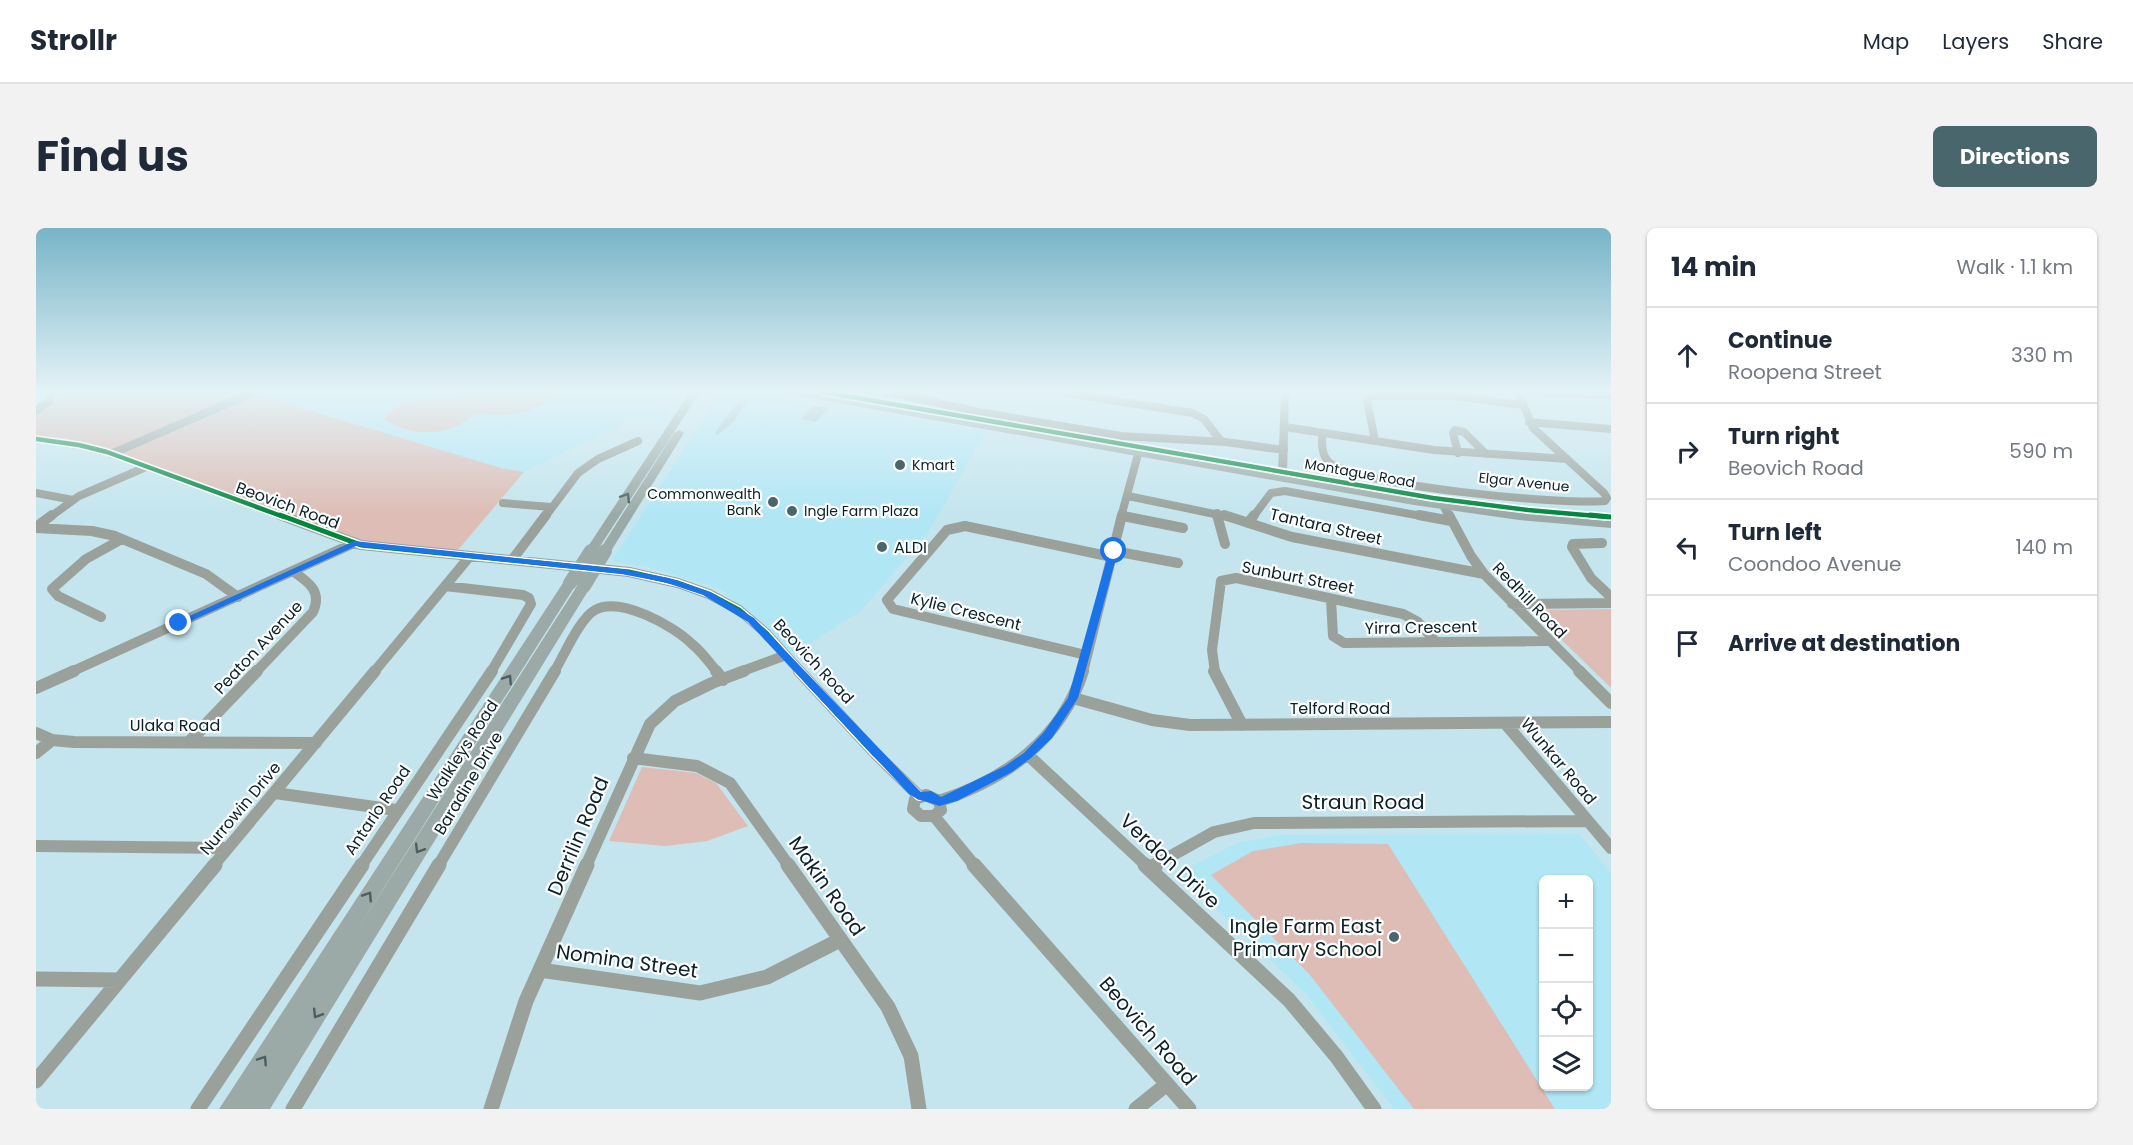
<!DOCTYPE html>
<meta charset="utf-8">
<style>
:root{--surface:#fff;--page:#f2f2f3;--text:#1f2937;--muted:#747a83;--line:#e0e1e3;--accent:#4a666d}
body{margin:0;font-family:Poppins,sans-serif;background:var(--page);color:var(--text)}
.controls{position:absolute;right:18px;bottom:18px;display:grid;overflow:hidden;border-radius:9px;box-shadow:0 2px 4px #0004}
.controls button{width:54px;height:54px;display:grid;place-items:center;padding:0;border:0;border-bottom:2px solid var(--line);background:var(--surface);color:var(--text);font:30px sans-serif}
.stop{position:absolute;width:18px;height:18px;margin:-14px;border:4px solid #1a73e8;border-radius:50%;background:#fff}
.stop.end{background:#1a73e8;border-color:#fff;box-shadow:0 2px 6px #0008}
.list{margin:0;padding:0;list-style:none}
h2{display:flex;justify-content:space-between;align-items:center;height:78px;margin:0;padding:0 24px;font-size:26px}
h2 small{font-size:20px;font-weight:400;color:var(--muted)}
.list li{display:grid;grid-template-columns:39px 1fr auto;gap:18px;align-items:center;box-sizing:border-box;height:96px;padding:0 24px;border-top:2px solid var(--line)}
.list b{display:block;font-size:22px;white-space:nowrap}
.list p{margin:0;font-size:20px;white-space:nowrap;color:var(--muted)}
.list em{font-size:20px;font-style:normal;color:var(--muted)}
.icon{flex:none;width:33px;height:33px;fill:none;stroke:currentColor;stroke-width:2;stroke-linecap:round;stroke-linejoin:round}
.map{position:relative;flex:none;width:1575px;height:881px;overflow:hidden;border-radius:9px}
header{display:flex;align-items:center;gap:36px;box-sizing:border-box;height:84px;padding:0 30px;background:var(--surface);border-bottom:2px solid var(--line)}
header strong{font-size:28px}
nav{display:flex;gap:33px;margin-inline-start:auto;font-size:21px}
.intro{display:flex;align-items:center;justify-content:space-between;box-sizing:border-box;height:144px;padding:0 36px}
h1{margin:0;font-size:42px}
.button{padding:15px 27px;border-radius:9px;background:var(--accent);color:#fff;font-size:21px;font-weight:700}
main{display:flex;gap:36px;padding:0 36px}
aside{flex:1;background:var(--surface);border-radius:9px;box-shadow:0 2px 4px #0004}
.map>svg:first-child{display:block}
</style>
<header>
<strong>Strollr</strong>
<nav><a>Map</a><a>Layers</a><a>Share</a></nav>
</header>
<div class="intro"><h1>Find us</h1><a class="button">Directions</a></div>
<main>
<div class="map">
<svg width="1575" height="881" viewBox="0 0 1575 881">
<rect width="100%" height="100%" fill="#c4e5ee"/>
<!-- built -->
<path fill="#b1e6f5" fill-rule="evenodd" d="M223,164h422l-18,29h-34l-105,51 -23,-4 -246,-74z
M685,164h18l247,39 -58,102 -67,78 -67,43 -74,-65 -71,-22 -37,-6z
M1543,606l32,39v236h-217l-88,-115 -128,-121 59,-30 43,-8zM1508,652h44v206h-44z"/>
<!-- green -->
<path fill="#ddbdb5" d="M28,164h184l-134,58 -49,-12 -29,-1v-25l29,-18z
M422,164h96c-16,25 -53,24 -80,22 -25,23 -61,24 -90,5 15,-22 52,-21 75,-20z
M219,166l246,74 23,4 -67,79 -91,-10 -30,-8 -215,-78 1,-3z
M1575,381v79l-80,-78z
M606,539l54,6 20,10 32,43 -41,15 -42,5 -56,-5z
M1266,615l86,1 167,265h-141l-104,-134 -99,-100 42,-24z"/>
<!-- building -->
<path fill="#aac4cb" d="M704,171l8,1 -14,21 -17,15 -2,-3z
M777,178l16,2 -13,14 -15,-3z"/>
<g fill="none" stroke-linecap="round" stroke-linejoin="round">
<!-- minor-far3 -->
<path stroke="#9aa19b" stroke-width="8" d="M851,164l92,20 142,24 105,6 58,8
M1024,164l133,21 11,6 17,22
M1504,164l71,3
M0,183l14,-11 3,-8
M1493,194l82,7
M1249,199l149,23 133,9
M1286,205c0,10 -1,23 8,30 31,23 232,42 275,38l2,-3 -3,-5 -71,-65 -15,-36
M0,211l43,6 28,7 177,65
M1339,213l-8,-41 5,-4h81l70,9
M1422,225l-5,-20 2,-3 9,2 22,22
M75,226l143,-62
M0,265l37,7
M1092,268l101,21
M467,275l48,4
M1407,277l6,12
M1181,285v4
M1087,288l3,1
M14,289l29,-21 67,-29
M509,289l33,-44 20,-14 40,-18
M1085,289l19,-70
M1217,289l18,-24 14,-2 142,26"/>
<!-- minor-far2 -->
<path stroke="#9aa19b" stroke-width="10" d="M244,287l81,30 268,27 49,11 31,11 30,16 27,23 35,39
M1181,287l8,29
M1188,287l68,22 192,37
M1383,287l32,6
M1413,287l22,41 13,18 97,98
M1087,288l60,12
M1212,295l6,-8
M0,299l16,-12
M0,300l56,3 23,5 91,38 32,23
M1566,315l-29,1 -1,3 19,31 20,19
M1078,323l64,12
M476,332l34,-45
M409,358l78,9 6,3 2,6 -40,68
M1295,371l2,37 11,7 204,-2
M1476,376l99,-1
M65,389l-43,-21 -6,-7 34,-30 36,-20
M1050,427l-193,-46 -6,-9 60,-70 18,-4 147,31
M35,444l283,-129
M220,444l57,-60c9,-20 -3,-29 -19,-40
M338,444l96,-116
M518,444c10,-16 25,-53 41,-62 25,-14 79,16 97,34 10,8 17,18 25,28
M704,444l46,-17
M1047,444l39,-157
M1179,444l-3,-22 9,-69 15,-3 167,36 15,8 18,20"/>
<!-- minor-far1 -->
<path stroke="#9aa19b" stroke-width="12" d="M680,443l7,9
M763,443l76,82 44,43
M1178,443l28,54
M1543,443l32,32
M0,460l38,-17
M1037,470l79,22 38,5 421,-3
M1469,495l106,125
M0,505l16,7 22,2 242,1
M153,514l68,-71
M0,525l16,-13
M992,527l119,111
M597,530l64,8 33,17 59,83
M239,565l121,17
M890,567l13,6 2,9 -7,6h-13l-8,-7 2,-10z
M903,573c66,-21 123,-62 144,-130
M898,588l41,50
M0,618l192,2
M177,638l162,-195
M325,638l131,-195
M402,638l117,-195
M550,638l64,-142 25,-23 37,-18 32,-12
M1117,638l61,-34 40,-9 334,-2"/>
<!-- minor -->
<path stroke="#9aa19b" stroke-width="15" d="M752,637l100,142 23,49 8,53
M938,637l215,244
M1109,637l144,135 47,56 38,53
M1113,641l7,-4
M504,742l160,23 67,-16 73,-37
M0,751l84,1
M0,853l179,-216
M162,881l164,-244
M257,881l146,-244
M455,881l35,-108 61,-136
M1100,881l31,-25"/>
<!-- tertiary -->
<path fill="#9aa19b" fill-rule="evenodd" d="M1228,164h25l-2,82 -4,1 -5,-3 3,-76z"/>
<!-- secondary -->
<path fill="#9caaa7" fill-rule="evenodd" d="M654,164h10l-105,162h-8l-2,-3z
M751,164h21l606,105 105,15 92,8v8l-92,-8 -105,-15 -622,-110z
M643,202l5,3 -73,118 -2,3h-8l-2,-3 75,-118z
M534,351l7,4 -223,352 223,-349 7,-4 7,4 -321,523h-25l1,-3 -1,3h-26l344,-526z"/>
<!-- secondary-bridge -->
<path stroke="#9caaa7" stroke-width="14" d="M534,355l21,-32
M548,358l21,-35"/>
<!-- cycleway-far2 casing -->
<g stroke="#fff" stroke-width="8">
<path id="cycleway-far2" d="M787,164l610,106 95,12 80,7
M0,211l43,6 28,7 177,65"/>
</g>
<!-- cycleway-far1 casing -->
<g stroke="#fff" stroke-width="8">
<path id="cycleway-far1" d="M244,287l81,30 268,27 49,11 31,11 30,16 27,23 35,39
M1554,287l21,2"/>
</g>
<!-- cycleway casing -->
<g stroke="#fff" stroke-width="10">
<path id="cycleway" d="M763,443l76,82 44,43"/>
</g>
<!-- cycleway-far2 -->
<use href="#cycleway-far2" stroke="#00873e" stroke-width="4.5"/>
<!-- cycleway-far1 -->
<use href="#cycleway-far1" stroke="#00873e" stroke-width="5"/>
<!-- cycleway -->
<use href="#cycleway" stroke="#00873e" stroke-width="7"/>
</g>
<!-- one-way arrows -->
<defs><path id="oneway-chevron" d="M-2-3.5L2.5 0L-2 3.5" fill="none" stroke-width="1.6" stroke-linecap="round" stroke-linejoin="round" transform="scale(1.5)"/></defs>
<g stroke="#4b5f61">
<use href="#oneway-chevron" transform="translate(590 269) rotate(-59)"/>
<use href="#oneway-chevron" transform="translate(472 451) rotate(-57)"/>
<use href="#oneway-chevron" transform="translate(383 621) rotate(122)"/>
<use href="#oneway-chevron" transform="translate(332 668) rotate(-57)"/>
<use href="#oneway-chevron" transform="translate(281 786) rotate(122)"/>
<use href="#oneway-chevron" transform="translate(227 832) rotate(-57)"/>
</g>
<!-- sky -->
<linearGradient id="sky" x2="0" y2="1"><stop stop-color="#78b4c7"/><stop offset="0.57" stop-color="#e4f3f7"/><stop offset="1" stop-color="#e4f3f7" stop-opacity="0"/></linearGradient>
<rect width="1575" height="287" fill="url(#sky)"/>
<!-- route -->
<path fill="#1a73e8" d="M318,313l267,28 48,9 41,14 44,26 163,170 4,4 10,-1 10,6 64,-31 19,-13 20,-21 24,-34 41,-147 5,-2 4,2 -40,147 -26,40 -21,20 -19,14 -55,29 -18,5c-9,-4 -23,-6 -30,-12l-161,-172 -45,-27 -39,-13 -43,-8 -265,-28 -174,79 -8,-2z"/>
<!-- markers -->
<g fill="#4a666d" stroke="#fff" stroke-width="2">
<circle cx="864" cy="237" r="6"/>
<circle cx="737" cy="274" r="6"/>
<circle cx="756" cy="283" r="6"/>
<circle cx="846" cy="319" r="6"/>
<circle cx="1358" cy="709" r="6"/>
</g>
<g text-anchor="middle" stroke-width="4.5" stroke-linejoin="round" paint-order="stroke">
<!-- far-poi labels -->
<g font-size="14" fill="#092127" stroke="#fff" text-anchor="start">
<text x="876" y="242">Kmart</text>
<text x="725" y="271" text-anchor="end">Commonwealth<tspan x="725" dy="16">Bank</tspan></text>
<text x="768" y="288">Ingle Farm Plaza</text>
</g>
<!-- far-street labels -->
<g font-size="14" fill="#092127" stroke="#fff">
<text transform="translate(1324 245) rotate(10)" y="5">Montague Road</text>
<text transform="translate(1488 254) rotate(6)" y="5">Elgar Avenue</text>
</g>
<!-- street labels -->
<g font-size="16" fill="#092127" stroke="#fff">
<text transform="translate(252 277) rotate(20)" y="6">Beovich Road</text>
<text transform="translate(1290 298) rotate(13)" y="6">Tantara Street</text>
<text transform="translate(1262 349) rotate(11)" y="6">Sunburt Street</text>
<text transform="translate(1494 372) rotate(46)" y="6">Redhill Road</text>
<text transform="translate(930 383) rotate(14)" y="6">Kylie Crescent</text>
<text transform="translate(1385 399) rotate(-1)" y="6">Yirra Crescent</text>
<text transform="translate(222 419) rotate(-47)" y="6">Peaton Avenue</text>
<text transform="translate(778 433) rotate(47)" y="6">Beovich Road</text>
<text x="1304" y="486">Telford Road</text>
<text x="139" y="503">Ulaka Road</text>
<text transform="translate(426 522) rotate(-57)" y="6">Walkleys Road</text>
<text transform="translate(1523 533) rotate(50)" y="6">Wunkar Road</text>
<text transform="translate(432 555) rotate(-59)" y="6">Baradine Drive</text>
<text transform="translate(204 580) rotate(-50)" y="6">Nurrowin Drive</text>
<text transform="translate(341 582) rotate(-56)" y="6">Antarlo Road</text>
</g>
<!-- poi labels -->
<g font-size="16" fill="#092127" stroke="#fff" text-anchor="start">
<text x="858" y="325">ALDI</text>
</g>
<!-- near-street labels -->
<g font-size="20" fill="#092127" stroke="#fff">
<text x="1327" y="581">Straun Road</text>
<text transform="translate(542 608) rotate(-67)" y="7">Derrilin Road</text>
<text transform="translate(1134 633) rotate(43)" y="7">Verdon Drive</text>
<text transform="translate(791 658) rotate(55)" y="7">Makin Road</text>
<text transform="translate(591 733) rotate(8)" y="7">Nomina Street</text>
<text transform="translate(1112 803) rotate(49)" y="7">Beovich Road</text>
</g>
<!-- near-poi labels -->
<g font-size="20" fill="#092127" stroke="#fff" text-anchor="end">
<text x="1346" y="705">Ingle Farm East<tspan x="1346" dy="23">Primary School</tspan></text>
</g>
</g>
</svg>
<div class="controls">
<button>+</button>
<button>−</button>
<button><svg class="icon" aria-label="locate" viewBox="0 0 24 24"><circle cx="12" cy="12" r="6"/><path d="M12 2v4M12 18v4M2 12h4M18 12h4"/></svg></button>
<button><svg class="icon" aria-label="layers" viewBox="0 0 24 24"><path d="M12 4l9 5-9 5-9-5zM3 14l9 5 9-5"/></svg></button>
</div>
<div class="stop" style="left:1078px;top:323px"></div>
<div class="stop end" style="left:143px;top:395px"></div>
</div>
<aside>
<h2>14 min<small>Walk · 1.1 km</small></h2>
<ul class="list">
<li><svg class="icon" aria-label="ahead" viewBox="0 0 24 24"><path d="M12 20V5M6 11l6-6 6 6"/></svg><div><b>Continue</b><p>Roopena Street</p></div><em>330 m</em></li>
<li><svg class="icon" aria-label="right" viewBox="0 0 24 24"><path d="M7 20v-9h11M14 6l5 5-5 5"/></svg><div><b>Turn right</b><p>Beovich Road</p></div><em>590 m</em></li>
<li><svg class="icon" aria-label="left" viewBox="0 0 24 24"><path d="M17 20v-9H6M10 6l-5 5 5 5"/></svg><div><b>Turn left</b><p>Coondoo Avenue</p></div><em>140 m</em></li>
<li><svg class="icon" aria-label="arrive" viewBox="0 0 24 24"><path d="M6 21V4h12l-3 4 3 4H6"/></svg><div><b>Arrive at destination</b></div></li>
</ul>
</aside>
</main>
